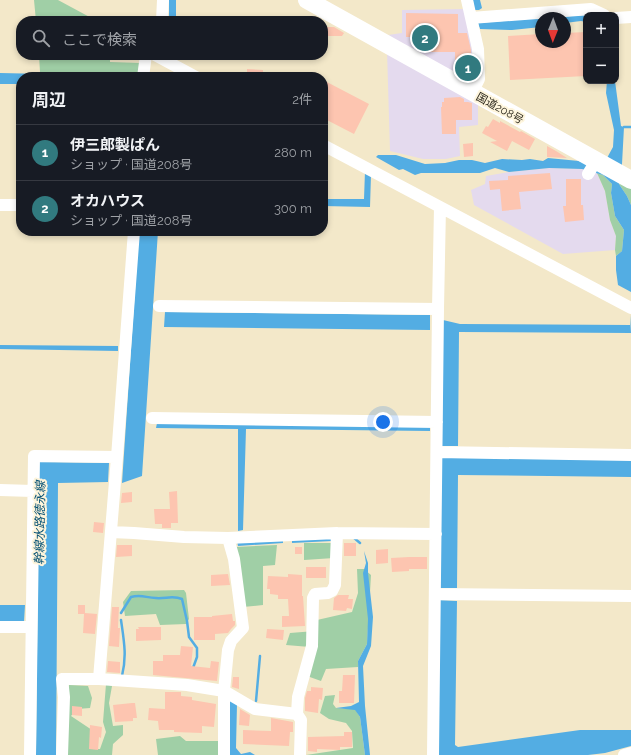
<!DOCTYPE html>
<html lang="ja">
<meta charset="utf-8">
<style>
:root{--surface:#171b24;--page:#20242c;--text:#f1f3f6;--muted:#9ea1a6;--line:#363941;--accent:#317a7f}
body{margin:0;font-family:Raleway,"Noto Sans JP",sans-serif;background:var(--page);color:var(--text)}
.controls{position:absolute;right:12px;top:12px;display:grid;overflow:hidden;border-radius:8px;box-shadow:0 2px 6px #0003}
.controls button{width:36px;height:36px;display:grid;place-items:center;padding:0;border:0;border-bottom:1px solid var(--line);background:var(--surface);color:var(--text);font:20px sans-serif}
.compass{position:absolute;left:535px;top:12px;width:36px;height:36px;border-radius:50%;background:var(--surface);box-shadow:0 2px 6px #0003;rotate:181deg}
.you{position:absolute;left:383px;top:422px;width:14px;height:14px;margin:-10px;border:3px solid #fff;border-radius:50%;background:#1a73e8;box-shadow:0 0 0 6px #1a73e833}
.badge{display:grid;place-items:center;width:26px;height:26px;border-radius:50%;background:var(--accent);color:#fff;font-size:13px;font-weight:700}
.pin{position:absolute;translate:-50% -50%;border:2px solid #fff;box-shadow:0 1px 4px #0006}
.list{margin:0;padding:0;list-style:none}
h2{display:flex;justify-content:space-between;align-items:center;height:52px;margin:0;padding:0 16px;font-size:17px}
h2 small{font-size:13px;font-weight:400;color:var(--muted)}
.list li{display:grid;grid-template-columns:26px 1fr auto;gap:12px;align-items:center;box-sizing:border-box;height:56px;padding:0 16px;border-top:1px solid var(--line)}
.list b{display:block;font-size:15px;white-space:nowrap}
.list p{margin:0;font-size:13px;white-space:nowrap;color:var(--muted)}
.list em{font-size:13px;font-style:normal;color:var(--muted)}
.icon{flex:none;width:22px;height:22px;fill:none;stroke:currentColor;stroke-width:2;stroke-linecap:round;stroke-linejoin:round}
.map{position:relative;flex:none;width:631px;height:755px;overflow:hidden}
.search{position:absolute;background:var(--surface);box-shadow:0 2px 6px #0003;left:16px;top:16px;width:312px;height:44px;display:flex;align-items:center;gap:10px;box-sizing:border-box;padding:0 14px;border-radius:16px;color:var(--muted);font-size:15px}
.panel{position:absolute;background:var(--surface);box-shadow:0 2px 6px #0003;left:16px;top:72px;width:312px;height:164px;border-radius:16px}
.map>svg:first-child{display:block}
</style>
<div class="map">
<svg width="631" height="755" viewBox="0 0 631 755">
<rect width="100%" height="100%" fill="#f3e8c9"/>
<!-- industrial -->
<path fill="#e4daee" d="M466,9l10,68 -5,6 -83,-48 14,-2v-23z
M387,51l91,50v24l-19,2 1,29 -14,3h-23l-33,-8z
M549,168l33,1 15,4 8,18 5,29 6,16 -1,14 -52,4 -89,-49 -3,-15 14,-6 1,-8 23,-4z"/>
<!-- green -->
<path fill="#a0cfa6" d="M34,0h24l39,21h-61z
M39,55h71v7l31,1 -1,11 -100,-2z
M597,173l6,2 9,9 -1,9 4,23 9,14 -2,21 -6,5 -1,-6 1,-14 -6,-16 -5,-29z
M619,180l12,7v18l-4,-9 -8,-12z
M304,543h30v15l-30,2z
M277,545l-2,20 -12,1v39l-20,2 -8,-60z
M357,569h7l7,6 -4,69 -9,17v6l-32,2 -5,12 -14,-5 3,-29 -24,-2 4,-12 25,-2 2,-11 35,-8 6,-19z
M184,590l2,3 3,26 -3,5 -26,1 -4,-11 -31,2 -2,-14 8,-11z
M106,684l6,2 -3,17 4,23 10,-1v10l-10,9 -1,11h-46l3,-70 19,1 4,12 -2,10 -13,1 -6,7 21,14 1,19h7l6,-17 -3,-10z
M335,695l-2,9 3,4 19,1 5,8 5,38h-59l47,-7 -1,-17 -6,-8 -17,-4 -9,-6 5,-17z
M180,736l6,5h34v14h-62l-2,-16z"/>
<!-- water -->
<path fill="#53ade3" d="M169,0h7v21h-7z
M473,0h7l2,8 -3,2h-5z
M586,15v7l-5,-1 -16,2v-5h-20z
M541,18v9l-29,3 -32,-1 -2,-6z
M0,73l137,3v1h-116v7h-21z
M607,81h8l6,45 3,1 -2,37 -3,20 8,12 4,9v87l-13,-7 -2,-15v-14l6,-5 2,-21 -9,-14 -4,-23 1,-9 -9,-9 -21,-6 -33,-1 -40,4 -14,-4 -15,5h-59l-6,2 -12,-6 -4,1 -23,-13 2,-2h18l29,9 20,-1 14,-3h13l13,3 17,-4 20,1 8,-1 13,2 5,-3 31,3 22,8 12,-22 1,-17 -8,-37z
M365,171l6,4 -1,32 -47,-1v-7h41z
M139,231h19l-16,245 -20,7z
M165,312l265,3v15l-266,-3z
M630,315l1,18 -172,-1 -1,114h-16l1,-126 17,4 170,1z
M0,345l118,1v5l-118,-2z
M157,423l273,3v5l-184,-2 -3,101 -5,1v-102l-82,-1z
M441,457l190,3v17l-173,-2 -1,113h-17z
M39,462l70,1 -1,19 -50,1 -2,272h-20z
M332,536v5l-40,2v-5z
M283,539v4l-45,3 -1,-5z
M364,551l4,12v10l5,44 -2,29 -8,20 2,40 5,49h-5l-5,-38 -5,-7 -19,-2 15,-2 8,-4 -1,-41 9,-17 1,-25 -5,-46 3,-10z
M439,600l18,1 -2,144 3,2 122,-17h51v16l-26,7 -17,2h-150z
M0,605h25l-1,17h-24z
M230,700l7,4 -1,44 5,6 9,-2 5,3h-25z"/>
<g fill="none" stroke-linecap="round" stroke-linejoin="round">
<!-- stream -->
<path stroke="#53ade3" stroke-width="2.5" d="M624,127h7
M353,537l7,6
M121,613l10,-16c11,-3 15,1 25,1 9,1 17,-3 26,1l5,22 2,16 8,11v9l-4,11
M121,620c3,21 6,36 1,56
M256,701l4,-45"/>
</g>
<!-- building -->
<path fill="#fdc5b0" d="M406,13l52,1v19h9l4,17v26l-12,-7v-3h-4v-14h-33l-3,-2v-13h-13z
M323,27h11l10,6 -2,3h-19z
M586,32v44l-76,4 -2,-44 33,-2v8h24v-9z
M247,69l16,1v7h-16z
M323,80l46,24 -15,30 -31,-16z
M460,97l4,2v3h4l4,1v17h-16v14h-14l-1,-27h1v-5h2v-4z
M493,119l7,4v-2l20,11 1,-1 14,8 -6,11 -17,-9 -5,10 -17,-9 7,-1 -15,-8 4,-7 2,1z
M473,143v13l-9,1 -1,-13z
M547,146l9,5 11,7 -20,-1z
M550,173l2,16 -33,3 2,17 -19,2 -2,-22 -10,1 -1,-9 19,-1v-4z
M566,179h15v26h2l1,15 -19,2 -2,-16h3z
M177,491l1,32h-7v5h-9v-4h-7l-1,-15h16l-1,-17z
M132,492v10l-11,1 1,-10z
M94,522l10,1 -1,10 -10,-1z
M344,543h12v13h-12z
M117,545h15v11l-16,1z
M295,547h7v7h-7z
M388,549v14l-12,1v-14z
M409,557h18v12h-18v2l-17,1 -1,-14z
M306,567h20v11h-20z
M228,574l2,11 -19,1v-11z
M288,574l14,1v21h1l2,30 -23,1v-11h7l-1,-17h-10v-4l-8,-1v-5h-3l1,-13 20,1z
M338,595h11l-1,4h5l-1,10 -5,-1 -1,3 -13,-1 1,-12z
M78,605h7v8l12,1 -2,20 -12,-1 1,-19h-6z
M112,607h7l-1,21h2l-1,19 -10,-1z
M232,614l1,7h2v4l-4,4 -3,4 -13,1v6h-21v-23h18v-1z
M138,627h23v13l-25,1v-12h3z
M267,629l17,1 -1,10 -17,-2z
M181,646l12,1 -2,19 19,2 1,-7 8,1 -2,19 -64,-6v-14h10v-6h17z
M108,661l12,1v11l-13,-1z
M343,675h12l-1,28h-15v-12h3z
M233,677h6v12l-7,-2z
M311,687l12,1 -1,12 -3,-1 -1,14 -13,-2v-13l2,-7h4z
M165,692h16v4l11,1v3l24,4 -2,23 -12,-1v7l-28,-1v-2h-15l-1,-9 -10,-1 1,-12 16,1z
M132,703h3l2,15h-4v3l-18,1 -2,-17z
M72,706l10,1v9l-10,-1z
M240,709l10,6 -1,11 -10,-1z
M271,718l22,4v10h-3l-1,14 -46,-2v-14l28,1z
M90,725l12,2 -1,11 -2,-1 -1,13 -9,-1z
M344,732h8v15h-12v3l-23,-1v3l-9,-1v-14l36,-1z"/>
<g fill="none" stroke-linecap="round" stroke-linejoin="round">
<!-- minor -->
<path stroke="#fff" stroke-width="12" d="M467,0l11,49 1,30 -7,14
M471,18l120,-9 13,6
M616,18l15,-1
M162,21l1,-21
M155,55l41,22
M143,77l3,-22
M323,145l308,163
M588,174l8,-13
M0,205h21
M159,306l279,3
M152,418l285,4
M437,452l194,3
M0,490l33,1
M111,532l23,1 50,4 44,1 109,-5 99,1
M435,594l196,2
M0,627h31
M99,679l18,-222
M297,714l1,-17 14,-51 1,-48 2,-4 13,-1 4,-2 3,-6 2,-52
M30,755l4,-299 83,1 17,-226
M62,755l2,-58 -2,-18h37l88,6 37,6 31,18 42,5 4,6 -1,35
M224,755v-64l4,-41 3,-9 12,-13 -9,-69 -6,-21
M433,755l5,-446 2,-102
M624,755l7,-2"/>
<!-- highway -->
<path stroke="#fff" stroke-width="18" d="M307,0l324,180"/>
</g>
<g text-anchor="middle" stroke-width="4" stroke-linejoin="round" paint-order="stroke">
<!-- street labels -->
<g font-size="11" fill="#2e2a1e" stroke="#fef5dc">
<text transform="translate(500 108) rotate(29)" y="4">国道208号</text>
</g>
<!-- water labels -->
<g font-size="12" font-style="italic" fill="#024e72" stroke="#fef5dc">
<text transform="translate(40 523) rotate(-89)" y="4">幹線水路徳永線</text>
</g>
</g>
</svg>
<div class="controls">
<button>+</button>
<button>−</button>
</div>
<svg class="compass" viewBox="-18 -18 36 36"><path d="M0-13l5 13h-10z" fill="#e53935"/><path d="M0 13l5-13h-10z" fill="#9ea1a6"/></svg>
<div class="you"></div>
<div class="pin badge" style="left:468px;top:68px">1</div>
<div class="pin badge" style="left:425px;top:38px">2</div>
<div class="search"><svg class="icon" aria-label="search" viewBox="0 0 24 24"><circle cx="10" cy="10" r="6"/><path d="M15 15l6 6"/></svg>ここで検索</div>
<section class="panel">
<h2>周辺<small>2件</small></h2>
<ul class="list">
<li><span class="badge">1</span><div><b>伊三郎製ぱん</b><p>ショップ · 国道208号</p></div><em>280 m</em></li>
<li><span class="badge">2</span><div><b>オカハウス</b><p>ショップ · 国道208号</p></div><em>300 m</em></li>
</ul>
</section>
</div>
